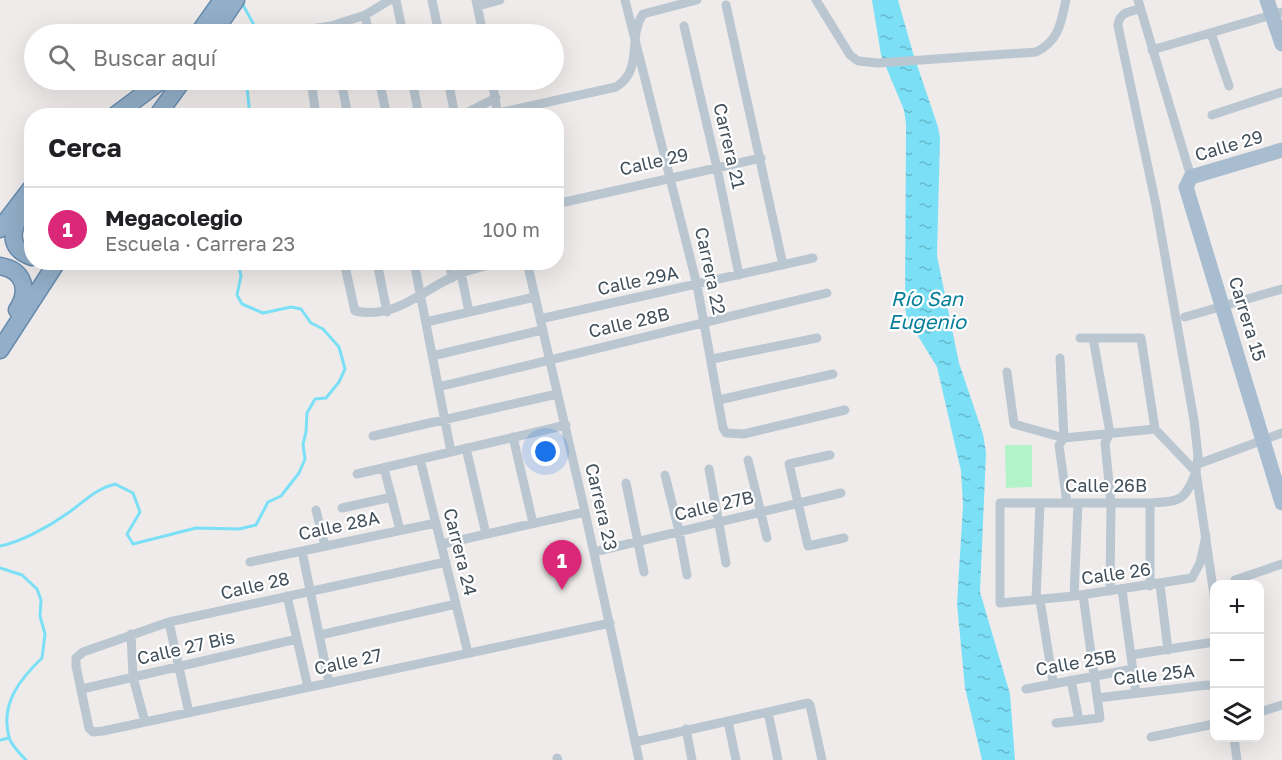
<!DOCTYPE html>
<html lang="es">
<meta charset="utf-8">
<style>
:root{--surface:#fff;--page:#f6f6f6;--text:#202124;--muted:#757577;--line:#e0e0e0;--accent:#db2777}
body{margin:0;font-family:"Golos Text",sans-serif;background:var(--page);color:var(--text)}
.controls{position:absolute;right:18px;bottom:18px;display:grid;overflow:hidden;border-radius:12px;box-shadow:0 6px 24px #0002}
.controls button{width:54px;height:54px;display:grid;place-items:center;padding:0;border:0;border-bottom:2px solid var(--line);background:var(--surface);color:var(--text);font:30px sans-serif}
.you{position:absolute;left:546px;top:452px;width:21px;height:21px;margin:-15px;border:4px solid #fff;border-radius:50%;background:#1a73e8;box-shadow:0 0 0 9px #1a73e833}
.badge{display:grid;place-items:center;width:39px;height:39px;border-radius:50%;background:var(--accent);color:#fff;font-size:20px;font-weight:700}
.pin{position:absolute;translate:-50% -50px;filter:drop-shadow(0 2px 3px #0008)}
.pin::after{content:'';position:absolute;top:32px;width:21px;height:18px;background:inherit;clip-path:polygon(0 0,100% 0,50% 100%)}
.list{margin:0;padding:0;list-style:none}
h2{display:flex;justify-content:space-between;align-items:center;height:78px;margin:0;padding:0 24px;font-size:26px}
h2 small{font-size:20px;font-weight:400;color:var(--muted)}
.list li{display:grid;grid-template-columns:39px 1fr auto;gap:18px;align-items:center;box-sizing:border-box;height:84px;padding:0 24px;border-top:2px solid var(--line)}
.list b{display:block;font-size:22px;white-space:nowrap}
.list p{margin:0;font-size:20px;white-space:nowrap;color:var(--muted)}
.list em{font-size:20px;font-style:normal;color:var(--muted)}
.icon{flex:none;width:33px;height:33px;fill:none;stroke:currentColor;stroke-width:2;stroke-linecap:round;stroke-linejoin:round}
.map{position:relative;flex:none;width:1282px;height:760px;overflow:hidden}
.search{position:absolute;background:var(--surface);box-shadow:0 6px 24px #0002;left:24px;top:24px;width:540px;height:66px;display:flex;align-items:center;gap:15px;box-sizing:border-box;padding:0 21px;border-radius:33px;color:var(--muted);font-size:22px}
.panel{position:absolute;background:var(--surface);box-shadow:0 6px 24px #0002;left:24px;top:108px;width:540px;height:162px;border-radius:24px}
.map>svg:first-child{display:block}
</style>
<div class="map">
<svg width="1282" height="760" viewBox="0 0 1282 760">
<defs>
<pattern id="water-ripples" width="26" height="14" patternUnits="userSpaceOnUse" patternTransform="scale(1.5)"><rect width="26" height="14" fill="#7be0f6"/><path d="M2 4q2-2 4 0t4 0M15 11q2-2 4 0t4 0" fill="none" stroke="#66b8ca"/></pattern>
</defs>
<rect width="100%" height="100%" fill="#efebeb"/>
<!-- park -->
<path fill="#b3f3ca" d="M1005,445h27v42l-26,1z"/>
<!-- water -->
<path fill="url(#water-ripples)" d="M872,0h26l15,53 25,74 2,11 -3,118 22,107 24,71 3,19 -6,139 30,102 5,66h-33l-17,-72 -8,-84 6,-99 -2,-34 -24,-104 -30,-49 -2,-10 1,-184 -2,-14 -23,-55z"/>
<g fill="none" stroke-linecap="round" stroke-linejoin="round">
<!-- stream -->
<path stroke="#7be0f6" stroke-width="3" d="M243,5l16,29
M250,116l-3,-29 3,-7
M0,546c21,-4 50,-20 68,-33 16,-11 27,-24 47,-29l18,9 7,19 -13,22 6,10 63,-16 43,1 17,-4 12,-23 13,-6 18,-23 6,-14 -2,-15 3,-12 1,-19 8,-14 11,-1 13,-16 6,-13 -6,-22 -16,-18 -12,-6 -10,-14 -10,-2 -28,6 -21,-9 -5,-9 4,-19 -3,-14
M0,568l22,7 15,14 4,11 -1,16 5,18 -3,24c-22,21 -42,46 -33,79 2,8 11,17 17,23
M0,740l9,-2"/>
<!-- trunk casing -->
<g stroke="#688bad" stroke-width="19">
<path id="trunk" d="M198,34l24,-34
M213,34l23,-34
M114,116l48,-36
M157,116l26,-36
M32,199c-16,19 -32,47 0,58
M0,229l32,-42
M0,266c24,4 30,24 17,44
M0,350l57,-88"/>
</g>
<!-- minor -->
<path stroke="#bac7d1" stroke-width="9" d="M396,0l7,34
M432,0l7,34
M476,0l7,34
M625,0l72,285 26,143 3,5 18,1 101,-24
M816,0l34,55 8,6 20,2 158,-11c23,-11 25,-29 30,-52
M1138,0l53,177
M726,5l57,260
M478,6l22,-6
M1140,9c-11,3 -21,3 -22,17l38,179 38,215 4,36 -2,16 18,123
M365,15l4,19
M684,26l33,142 22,107
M1211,33l18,53
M304,34v-4l27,-4 34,-11 25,-15
M1152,50l130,-38
M311,80l5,36
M341,80l7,36
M379,80l8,36
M412,80l7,36
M448,80l7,36
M492,80l6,36
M498,113l118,-26c28,-17 11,-49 27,-73l54,-14
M1212,115l70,-23
M460,116l36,-18
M556,204l205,-46
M344,262l11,49c44,9 69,-24 107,-38 11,-4 24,-7 35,-11
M377,262l10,50
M414,262l37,190
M449,262l3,16
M527,262l58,250 54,248
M461,273l8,39
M1185,317l97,-28
M540,319l273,-61
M426,322l109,-25
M1080,338h61l14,91
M1093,338l17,95 -5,10 6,60 -1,88
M432,356l110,-26
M1060,358l4,80 -5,7 8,58
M712,359l105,-21
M1007,372l7,52 50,14 91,-9 41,43c-12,30 -15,29 -46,31h-150v100l74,-7 118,-18 8,-15 6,-27
M438,387l389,-94
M719,400l114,-26
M373,436l184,-42
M513,437l20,86
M466,448l20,86
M830,455l-41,9 19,82 36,-8
M420,459l48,194
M748,460l19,78
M1198,464l84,-31
M384,468l16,62
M709,469l17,94
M357,474l209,-49
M665,475l14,56 8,44
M626,483l18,89
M1150,503v83
M342,508l50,-11
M316,510l9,36
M442,544l143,-32
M302,551l27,132
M594,552l247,-59
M250,562l186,-39
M446,562l-277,60 -86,30 -7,6v8l13,62 4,4 10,-1 507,-108
M1235,580l47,-16
M1160,585l8,65
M1122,590l14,103
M287,596l21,91
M1074,596l4,-93
M1036,600l4,-97
M1040,600l13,82
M169,622l20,91
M131,634l2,43 12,45
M320,635l136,-31
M1131,655l83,-13
M1071,680l8,40
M82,689l215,-50
M1026,689l107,-20
M1097,698l110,-13 7,1
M768,712l10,48
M1260,712l22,-7
M728,721l8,39
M1056,723l44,-5 -17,-123
M686,729l6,31
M1151,737l63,-13
M1234,738l3,22
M635,742l173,-39 2,2 12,55
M557,758l1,2"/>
<!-- primary -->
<path stroke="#a8bdcf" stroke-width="15" d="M1267,0l15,44
M1282,150l-91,27 -5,10 96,316"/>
<!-- trunk -->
<use href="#trunk" stroke="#92aec8" stroke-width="16"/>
</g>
<g text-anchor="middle" stroke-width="4.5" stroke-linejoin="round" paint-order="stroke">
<!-- street labels -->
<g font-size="18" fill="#42505b" stroke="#fff">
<text transform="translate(729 146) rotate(77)" y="6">Carrera 21</text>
<text transform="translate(1229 146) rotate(-16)" y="6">Calle 29</text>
<text transform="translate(654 162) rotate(-13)" y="6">Calle 29</text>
<text transform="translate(710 271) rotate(78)" y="6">Carrera 22</text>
<text transform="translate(638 281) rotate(-12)" y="6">Calle 29A</text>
<text transform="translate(1247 319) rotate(73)" y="6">Carrera 15</text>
<text transform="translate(629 323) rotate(-13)" y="6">Calle 28B</text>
<text x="1106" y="492">Calle 26B</text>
<text transform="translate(714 506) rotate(-13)" y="6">Calle 27B</text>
<text transform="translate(601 507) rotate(77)" y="6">Carrera 23</text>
<text transform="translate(339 526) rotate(-12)" y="6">Calle 28A</text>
<text transform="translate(460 552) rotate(76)" y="6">Carrera 24</text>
<text transform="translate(1116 574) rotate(-8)" y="6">Calle 26</text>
<text transform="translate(255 586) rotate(-13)" y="6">Calle 28</text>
<text transform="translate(186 648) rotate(-13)" y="6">Calle 27 Bis</text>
<text transform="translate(348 662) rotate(-12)" y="6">Calle 27</text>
<text transform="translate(1076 663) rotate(-10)" y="6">Calle 25B</text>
<text transform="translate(1154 675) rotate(-6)" y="6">Calle 25A</text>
</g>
<!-- water labels -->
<g font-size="20" font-style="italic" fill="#037e99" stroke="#fff">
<text x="927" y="306">Río San<tspan x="927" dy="23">Eugenio</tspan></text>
</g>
</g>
</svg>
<div class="controls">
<button>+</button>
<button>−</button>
<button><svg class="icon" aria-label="layers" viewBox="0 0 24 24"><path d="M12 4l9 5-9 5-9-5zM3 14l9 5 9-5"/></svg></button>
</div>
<div class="you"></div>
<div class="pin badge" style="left:562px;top:590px">1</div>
<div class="search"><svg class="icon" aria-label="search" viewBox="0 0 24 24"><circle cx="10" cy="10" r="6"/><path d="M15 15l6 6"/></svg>Buscar aquí</div>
<section class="panel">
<h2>Cerca<small></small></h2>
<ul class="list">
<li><span class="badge">1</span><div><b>Megacolegio</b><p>Escuela · Carrera 23</p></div><em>100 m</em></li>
</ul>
</section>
</div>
